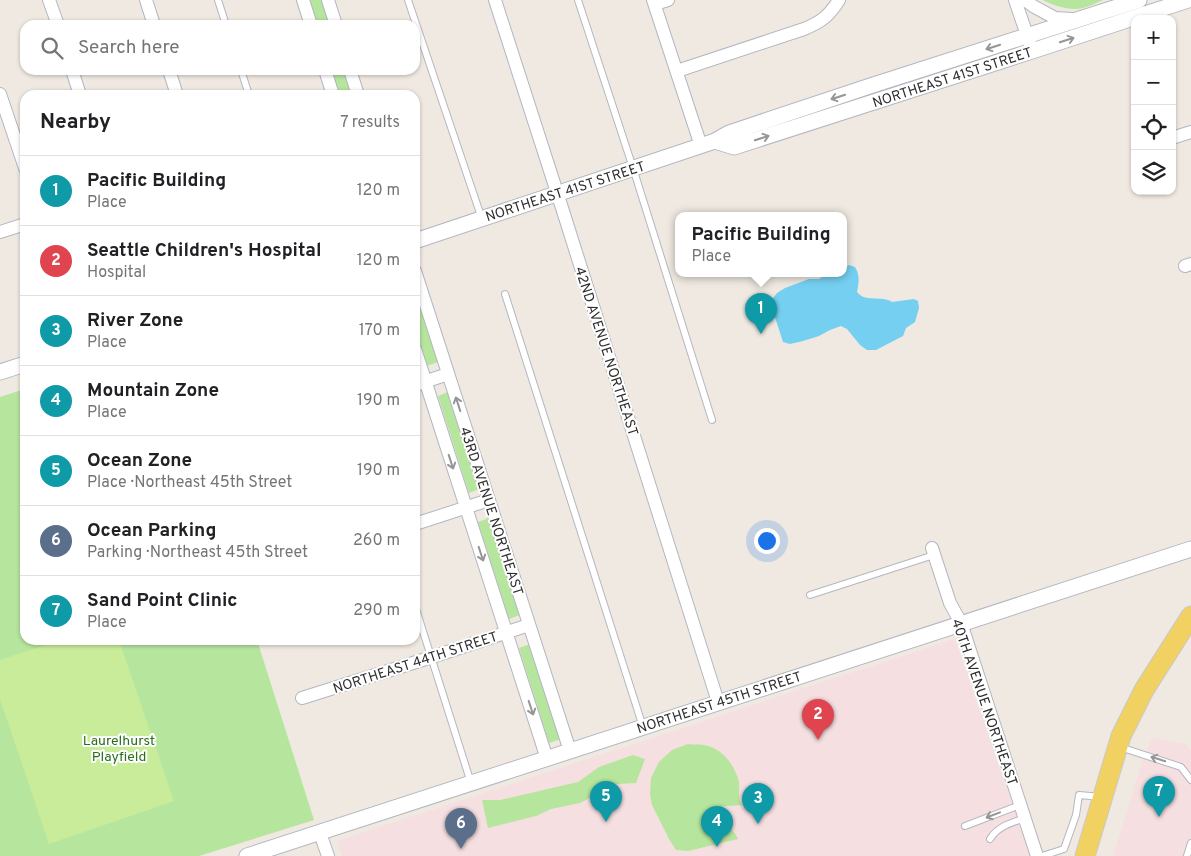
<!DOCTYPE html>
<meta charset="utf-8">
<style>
:root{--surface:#fff;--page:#f6f6f6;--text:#202124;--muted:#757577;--line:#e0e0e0;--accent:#4264fb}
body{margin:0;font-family:Overpass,sans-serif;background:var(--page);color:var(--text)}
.controls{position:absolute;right:15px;top:15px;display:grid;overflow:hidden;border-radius:10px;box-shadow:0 1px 4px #0004}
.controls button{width:45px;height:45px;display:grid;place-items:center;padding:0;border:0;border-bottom:1px solid var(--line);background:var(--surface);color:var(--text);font:25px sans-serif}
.you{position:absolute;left:766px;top:540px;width:18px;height:18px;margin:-12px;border:4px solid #fff;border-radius:50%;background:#1a73e8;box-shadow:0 0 0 8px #1a73e833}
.badge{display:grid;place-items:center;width:32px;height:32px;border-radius:50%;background:var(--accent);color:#fff;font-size:16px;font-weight:700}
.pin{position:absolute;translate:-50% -41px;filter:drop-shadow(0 1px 2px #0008)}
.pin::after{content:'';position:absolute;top:26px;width:18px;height:15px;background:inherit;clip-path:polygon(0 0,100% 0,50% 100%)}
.popup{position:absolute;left:675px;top:212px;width:172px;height:65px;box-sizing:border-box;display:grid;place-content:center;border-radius:10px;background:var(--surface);filter:drop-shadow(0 1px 4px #0005);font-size:16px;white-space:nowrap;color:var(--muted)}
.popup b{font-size:19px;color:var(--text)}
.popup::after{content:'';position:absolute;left:50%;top:100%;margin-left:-10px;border:10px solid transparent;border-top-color:var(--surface)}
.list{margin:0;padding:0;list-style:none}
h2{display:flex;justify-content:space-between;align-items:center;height:65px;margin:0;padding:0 20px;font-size:21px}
h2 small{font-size:16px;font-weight:400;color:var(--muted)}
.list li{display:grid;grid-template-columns:32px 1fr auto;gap:15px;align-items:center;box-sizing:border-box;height:70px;padding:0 20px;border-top:1px solid var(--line)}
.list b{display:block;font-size:19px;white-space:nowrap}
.list p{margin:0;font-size:16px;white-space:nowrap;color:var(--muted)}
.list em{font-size:16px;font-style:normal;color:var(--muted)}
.icon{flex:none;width:28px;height:28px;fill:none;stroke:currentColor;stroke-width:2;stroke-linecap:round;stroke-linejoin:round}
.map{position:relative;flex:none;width:1191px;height:856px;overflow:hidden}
.search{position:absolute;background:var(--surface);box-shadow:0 1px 4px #0004;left:20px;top:20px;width:400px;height:55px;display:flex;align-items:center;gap:12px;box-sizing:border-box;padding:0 18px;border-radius:15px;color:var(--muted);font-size:19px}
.panel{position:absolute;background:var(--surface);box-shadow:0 1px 4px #0004;left:20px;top:90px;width:400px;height:555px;border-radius:15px}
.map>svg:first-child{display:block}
</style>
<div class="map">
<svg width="1191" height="856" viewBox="0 0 1191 856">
<rect width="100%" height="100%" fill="#efe9e1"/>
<!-- medical -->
<path fill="#f5dfe0" d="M955,639l75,217h-688l-5,-15z
M1152,738l34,6 5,7v105h-78l30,-96z"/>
<!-- green -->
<path fill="#b6e59e" d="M308,0h14l8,25h-14z
M1043,0h60c-7,3 -13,6 -20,8 -12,3 -29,-2 -40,-8z
M331,70h14l8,25h-14z
M415,290l23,72 -11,4 -12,-39z
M25,389v251h232l57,180 -115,36h-199v-459z
M448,392l31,97 -10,4 -31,-97z
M489,518l31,97 -11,4 -31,-97z
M530,644l31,95 -12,4 -30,-95z
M688,744c5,1 11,0 16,1 18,3 31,20 35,37 1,8 -2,15 3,23l-26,2 -3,2 -1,5c7,10 21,12 26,25l-50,12 -12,-1 -7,-11 -17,-34 -2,-10 1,-17 8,-16 13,-12z
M633,755l12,4 -9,24 -18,1 -38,19 -29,6 -15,7 -48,12 -6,-28h18l78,-18 21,-15z"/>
<!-- pitch -->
<path fill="#c9ec9a" d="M60,640h59l55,161 -125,43 -49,-145v-39z"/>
<!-- water -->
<path fill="#75cff0" d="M849,265l6,2c5,8 4,16 2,25 8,11 25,3 35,10l22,-3 4,2 1,7 -4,14 -9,6 -3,8 -27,14h-9l-7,-5 -13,-16 -6,-3 -11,4 -11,6 -16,5 -13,3 -7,-2 -13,-40 7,-9 8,-5 24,-9h10l10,-6h15v-5z"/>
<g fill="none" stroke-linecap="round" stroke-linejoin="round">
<!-- service casing -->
<g stroke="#b4b7c1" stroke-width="8">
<path id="service" d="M218,0l8,25
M408,0l74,219
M578,0l55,168 79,252
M241,70l8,25
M505,294l138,433
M810,595l124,-40
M415,606l56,177
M1120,747l61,20 10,13
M965,826l55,-21
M990,839c8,-13 21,-16 35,-21
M1042,856l22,-7 12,-34 3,-20 23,2
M1187,856l4,-13"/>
</g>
<!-- minor casing -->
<g stroke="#b4b7c1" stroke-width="14">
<path id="minor" d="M49,0l9,25
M146,0l8,25
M303,0l8,25
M328,0l8,25
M495,0l68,211 155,491
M653,0l48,146
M1015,0l15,44
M1025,0l8,6 22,12 17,1
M655,4l13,-4
M72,70l8,25
M169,70l8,25
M325,70l8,25
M350,70l8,25
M677,71l127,-42c17,-7 25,-13 35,-29
M0,94l25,74
M1172,138l19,-6
M0,232l25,-8
M1185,266l6,-2
M415,271l155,480
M415,349l132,410
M415,385l33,-11
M415,524l74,-24
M932,548l18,55 11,20 76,233
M302,698l130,-41 97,-32
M320,833l8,23"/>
</g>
<!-- tertiary casing -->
<g stroke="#b4b7c1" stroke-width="17">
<path id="tertiary" d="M715,141l19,6 298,-96 156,-51
M415,241l300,-100 14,-8 144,-48 266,-85
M0,372l25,-8
M247,856l944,-307"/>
</g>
<!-- primary casing -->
<g stroke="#c9c9c9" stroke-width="21">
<path id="primary" d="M1085,856l36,-120 23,-46 47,-74"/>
</g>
<!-- service -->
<use href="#service" stroke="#fff" stroke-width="6"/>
<!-- minor -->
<use href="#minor" stroke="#fff" stroke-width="12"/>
<!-- tertiary -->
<use href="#tertiary" stroke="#fff" stroke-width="15"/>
<!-- primary -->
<use href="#primary" stroke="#f2d163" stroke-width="19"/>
</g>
<!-- one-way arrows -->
<defs><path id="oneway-shaft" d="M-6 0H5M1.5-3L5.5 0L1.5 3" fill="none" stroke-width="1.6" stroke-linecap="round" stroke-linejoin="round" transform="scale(1.25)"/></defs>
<g stroke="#969696">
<use href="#oneway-shaft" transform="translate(1067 40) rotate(-18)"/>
<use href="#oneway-shaft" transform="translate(993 47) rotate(162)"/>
<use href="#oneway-shaft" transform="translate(838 97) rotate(162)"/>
<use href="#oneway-shaft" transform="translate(762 138) rotate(-18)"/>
<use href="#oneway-shaft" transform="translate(458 404) rotate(-108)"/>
<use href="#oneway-shaft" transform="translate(451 462) rotate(72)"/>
<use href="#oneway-shaft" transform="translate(481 554) rotate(72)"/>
<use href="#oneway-shaft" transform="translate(531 708) rotate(72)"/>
<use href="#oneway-shaft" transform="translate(1158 759) rotate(-162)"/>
<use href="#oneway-shaft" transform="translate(993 815) rotate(159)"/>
</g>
<g text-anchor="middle" stroke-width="4" stroke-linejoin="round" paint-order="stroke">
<!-- street labels -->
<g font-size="14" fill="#2e2e2e" stroke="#fff">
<text transform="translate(952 77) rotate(-18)" y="5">NORTHEAST 41ST STREET</text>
<text transform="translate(565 191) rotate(-18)" y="5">NORTHEAST 41ST STREET</text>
<text transform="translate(607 351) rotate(72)" y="5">42ND AVENUE NORTHEAST</text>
<text transform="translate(492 511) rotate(72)" y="5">43RD AVENUE NORTHEAST</text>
<text transform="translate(415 662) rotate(-18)" y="5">NORTHEAST 44TH STREET</text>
<text transform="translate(719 702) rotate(-18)" y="5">NORTHEAST 45TH STREET</text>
<text transform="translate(985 702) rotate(71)" y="5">40TH AVENUE NORTHEAST</text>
</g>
<!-- park labels -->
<g font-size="14" fill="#2c6e1b" stroke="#fff">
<text x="119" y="745">Laurelhurst<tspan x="119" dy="16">Playfield</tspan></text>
</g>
</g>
</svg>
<div class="controls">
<button>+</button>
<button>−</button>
<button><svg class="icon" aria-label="locate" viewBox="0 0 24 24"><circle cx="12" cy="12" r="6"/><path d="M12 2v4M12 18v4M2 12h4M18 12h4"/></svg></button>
<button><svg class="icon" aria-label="layers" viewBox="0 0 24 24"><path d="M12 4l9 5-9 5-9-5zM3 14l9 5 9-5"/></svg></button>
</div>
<div class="you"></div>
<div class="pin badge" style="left:761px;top:334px;background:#0f9aa8">1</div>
<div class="popup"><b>Pacific Building</b>Place</div>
<div class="pin badge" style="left:818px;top:740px;background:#e0444e">2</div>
<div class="pin badge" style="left:758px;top:824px;background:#0f9aa8">3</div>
<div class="pin badge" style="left:717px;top:847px;background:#0f9aa8">4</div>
<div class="pin badge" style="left:606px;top:822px;background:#0f9aa8">5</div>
<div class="pin badge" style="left:461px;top:849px;background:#5c6f8a">6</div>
<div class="pin badge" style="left:1159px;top:817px;background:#0f9aa8">7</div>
<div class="search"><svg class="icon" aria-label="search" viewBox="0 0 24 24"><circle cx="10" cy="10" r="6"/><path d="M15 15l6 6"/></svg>Search here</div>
<section class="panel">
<h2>Nearby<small>7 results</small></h2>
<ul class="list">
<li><span class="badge" style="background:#0f9aa8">1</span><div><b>Pacific Building</b><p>Place</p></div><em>120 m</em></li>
<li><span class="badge" style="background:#e0444e">2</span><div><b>Seattle Children's Hospital</b><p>Hospital</p></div><em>120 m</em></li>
<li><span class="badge" style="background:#0f9aa8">3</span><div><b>River Zone</b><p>Place</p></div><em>170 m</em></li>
<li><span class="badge" style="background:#0f9aa8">4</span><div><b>Mountain Zone</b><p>Place</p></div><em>190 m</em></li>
<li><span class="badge" style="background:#0f9aa8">5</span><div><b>Ocean Zone</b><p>Place · Northeast 45th Street</p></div><em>190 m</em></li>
<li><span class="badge" style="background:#5c6f8a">6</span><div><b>Ocean Parking</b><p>Parking · Northeast 45th Street</p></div><em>260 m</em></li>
<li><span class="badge" style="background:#0f9aa8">7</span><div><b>Sand Point Clinic</b><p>Place</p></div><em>290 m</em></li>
</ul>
</section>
</div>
